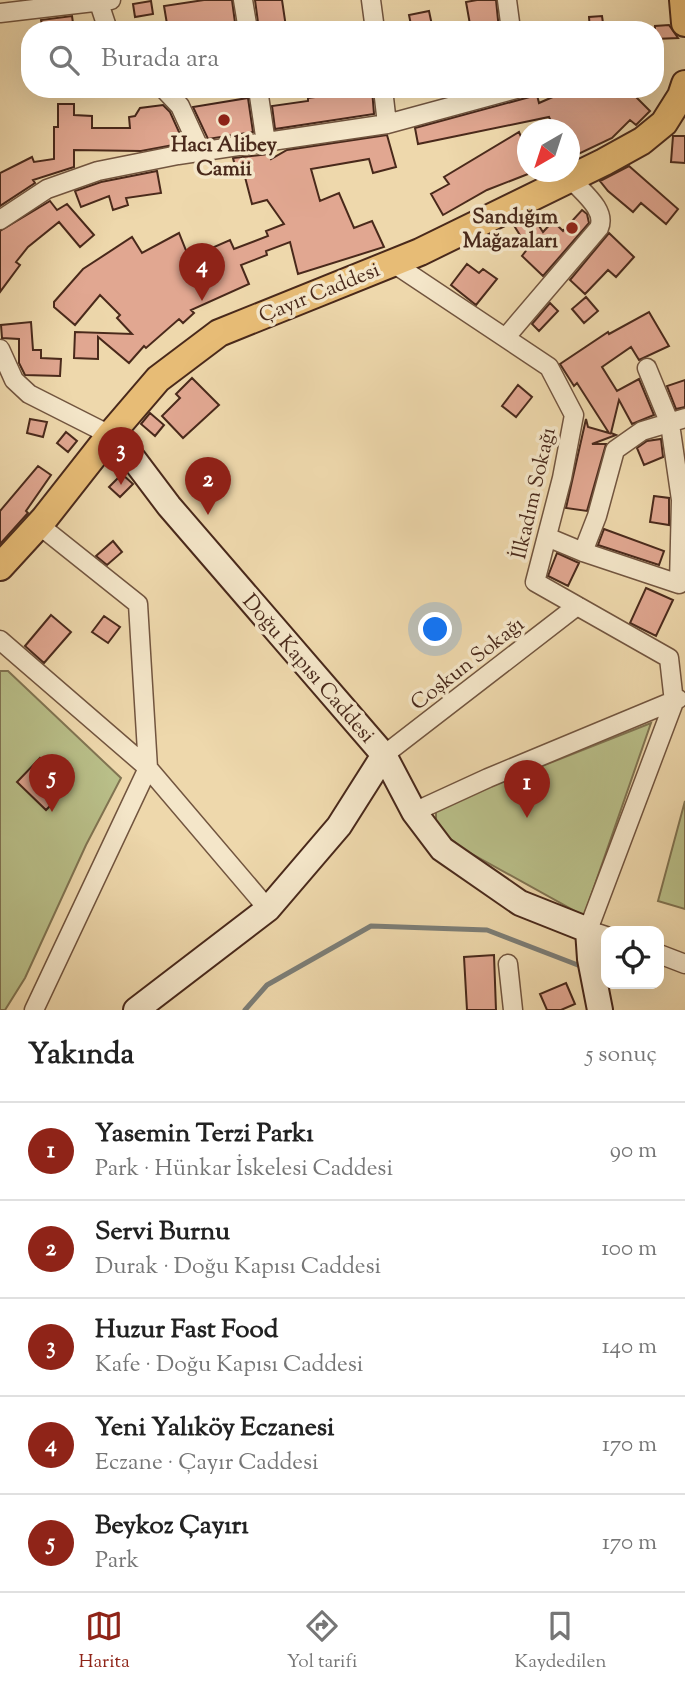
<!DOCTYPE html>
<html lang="tr">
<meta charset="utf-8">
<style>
:root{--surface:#fff;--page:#f6f6f6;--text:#222;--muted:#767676;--line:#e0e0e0;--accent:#8f2418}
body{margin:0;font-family:"Sorts Mill Goudy",serif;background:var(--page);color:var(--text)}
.controls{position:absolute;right:21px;bottom:21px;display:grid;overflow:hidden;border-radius:14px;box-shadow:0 7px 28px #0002}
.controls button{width:63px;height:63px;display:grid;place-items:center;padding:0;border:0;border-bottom:2px solid var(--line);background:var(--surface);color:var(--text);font:35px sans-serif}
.compass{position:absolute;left:517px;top:119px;width:63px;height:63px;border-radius:50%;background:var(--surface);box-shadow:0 7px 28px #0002;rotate:219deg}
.you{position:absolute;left:436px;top:630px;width:24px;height:24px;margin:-18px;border:5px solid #fff;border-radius:50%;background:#1a73e8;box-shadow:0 0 0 10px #1a73e833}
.badge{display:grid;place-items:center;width:46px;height:46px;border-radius:50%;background:var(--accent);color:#fff;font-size:23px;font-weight:700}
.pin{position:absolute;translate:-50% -58px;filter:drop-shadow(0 2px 4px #0008)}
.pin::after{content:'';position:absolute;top:37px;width:24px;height:21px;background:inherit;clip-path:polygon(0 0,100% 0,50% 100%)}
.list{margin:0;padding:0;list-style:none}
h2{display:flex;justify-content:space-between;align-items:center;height:91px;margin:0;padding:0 28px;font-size:30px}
h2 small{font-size:23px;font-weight:400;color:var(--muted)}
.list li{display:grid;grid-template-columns:46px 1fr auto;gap:21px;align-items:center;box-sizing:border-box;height:98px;padding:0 28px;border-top:2px solid var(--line)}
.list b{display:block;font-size:26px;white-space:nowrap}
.list p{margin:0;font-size:23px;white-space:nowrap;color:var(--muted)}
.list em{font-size:23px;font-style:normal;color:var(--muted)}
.icon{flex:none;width:38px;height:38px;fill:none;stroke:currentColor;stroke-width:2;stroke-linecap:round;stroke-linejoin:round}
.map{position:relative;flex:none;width:685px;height:1010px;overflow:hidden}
.search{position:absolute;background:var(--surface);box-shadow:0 7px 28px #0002;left:21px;right:21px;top:21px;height:77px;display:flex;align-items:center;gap:18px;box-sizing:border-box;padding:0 24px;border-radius:28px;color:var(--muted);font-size:26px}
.sheet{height:581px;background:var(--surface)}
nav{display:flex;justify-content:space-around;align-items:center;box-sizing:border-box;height:98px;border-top:2px solid var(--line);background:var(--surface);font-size:19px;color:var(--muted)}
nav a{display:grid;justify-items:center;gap:4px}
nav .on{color:var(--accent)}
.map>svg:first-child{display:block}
</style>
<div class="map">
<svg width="685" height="1010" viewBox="0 0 685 1010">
<rect width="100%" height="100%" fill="#eed8ac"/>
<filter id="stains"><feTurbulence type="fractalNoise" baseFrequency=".00286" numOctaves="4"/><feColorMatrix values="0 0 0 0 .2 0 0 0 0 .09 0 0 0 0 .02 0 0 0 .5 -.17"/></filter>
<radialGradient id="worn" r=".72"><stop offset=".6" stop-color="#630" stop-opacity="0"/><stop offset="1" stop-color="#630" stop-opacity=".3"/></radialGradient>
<!-- green -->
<path fill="#b9bf89" stroke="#817452" stroke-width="2" d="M0,671h8l113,107 -35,67 -61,133 -20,32h-5z
M651,723l-67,193 -121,-67 -27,-22v-19z
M685,801v108l-27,-8z"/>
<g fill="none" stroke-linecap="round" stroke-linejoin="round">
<!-- stream -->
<path stroke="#7c7e77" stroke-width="5" d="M245,1010l22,-25 104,-59 116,4 96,37"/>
</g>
<!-- building -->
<path fill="#e1a791" stroke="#49291b" stroke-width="2" d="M204,0h28l4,30h-61l-1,-7 -7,1 -3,-18z
M255,0h27l4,27 -27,3z
M477,0h19l3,30h-28l-5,-28z
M151,1l2,13 -18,3 -2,-13z
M429,11l4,19h-21l-3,-15z
M72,16l2,14h-31l-2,-10z
M602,16l2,14h-14l-1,-13z
M669,25l9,13 -23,1v-13z
M359,89h13l2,25 -99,15 -3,-23 36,-5v-3l51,-7z
M571,89h57l22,22 -14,14 -6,-5 -18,18 -42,20v-28h-15l-6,-13 -131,27 -3,-16 122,-33 2,8z
M248,98l5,34 -45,7 -15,-32z
M58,104h16v11l18,1v12h38l-1,-11 6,-1 5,-8 23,-3 7,7 14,31 -43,8 -67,-1v17l-41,13 2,3 -35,23v-33l32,-16 2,5 20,-3v-32h4z
M519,132l9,21v21l-41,16 -44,25 -12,-21 18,-10 -5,-7z
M387,135l9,32 -23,6 -4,-14 -58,10 9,32 19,-8 15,35 18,-7 12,26 -86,27 -8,-32 -24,9 1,4 -26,10 8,19 -58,26 3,3 -11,10 -4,-4 -33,29 -2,-2 -15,17 -31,-26v22l-24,-1 1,-26 57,2 -15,-16 3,-3 -20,-20 -25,30 -21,-18v-5l29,-33 49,-32 10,16 37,-20 10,25 41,-18 4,9 34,-13 -2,-5 18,-7 -17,-24 -15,4 -7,-27 -7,1 -5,-20 36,-4 2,5 16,-9z
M673,136h12v27l-14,-1z
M629,166l49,43 -12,15 -25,-21 -8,9 -25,-21 -8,-10z
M157,171l4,22 -35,5 2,7 -15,5 -4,-14 -28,11 -6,-16 26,-9z
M50,201l7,9 10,-6 27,31 -14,12 -21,-25 -31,25 -12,15 4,3 -20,27v-61z
M582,210l5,4 2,9 -46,53 -21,-20 6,-8 -15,-24 19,-9 11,17 10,-11 10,10z
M609,233l25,24 -18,20 -8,-7 -23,24 -15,-14z
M467,264l12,9 4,-4 14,10 -21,26 -25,-20z
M586,297l12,14 -14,12 -12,-14z
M550,303l8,8 -19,20 -7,-7z
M649,312l20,34 -30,14 -8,-13 -29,20 15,24 22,-12 15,36 -22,9 -13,-24 -8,33 5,2 -24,9h14l-19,67 -21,-3 20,-89 2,8 21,6 -32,-50 -3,3 -14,-22 48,-32 1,2z
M31,322l2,28h8v8l20,1 -1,17 -35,-1 -6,-12v-24l-17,-1 -1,-13z
M192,378l27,27 -36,33 -21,-22 18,-18 -4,-4z
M685,380v27l-9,2 -9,-23z
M518,385l14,12 -16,20 -14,-11z
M150,413l14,12 -9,11 -14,-12z
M30,419l17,3 -4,15 -16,-4z
M66,432l11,9 -9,11 -11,-9z
M661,439l2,18 -19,8 -7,-17 10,-7z
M38,466l13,9 -25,36 2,2 -28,31v-33z
M122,474l11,10 -13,13 -11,-10z
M654,496l15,2v27l-19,-3z
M604,529l60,22 -5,14 -61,-20z
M113,541l9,11 -15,13 -11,-9z
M557,553l22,10 -11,23 -20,-10z
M646,588l27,12 -17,36 -26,-13z
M51,615l20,17 -27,31 -19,-17z
M104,616l16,11 -12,16 -16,-11z
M40,758l29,29 -23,23 -29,-28z
M494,955l2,55h-29l-3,-53z
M566,983l9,21 -14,6h-14l-7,-16z"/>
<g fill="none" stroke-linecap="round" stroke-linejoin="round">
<!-- street casing -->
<g stroke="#72553f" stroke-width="21">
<path id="street" d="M98,0l10,30
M243,0l5,30
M371,0l4,30
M507,0l4,30
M0,13l111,-13
M164,89l16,17 21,46
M258,89l8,54
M383,89l4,35
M0,220l47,-31 51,-18 80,-16 209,-31 129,-35
M393,263l156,104 25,48 -12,63 -27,104 134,76 5,44 -86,228 18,6
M506,337l93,-109c8,-18 -17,-36 -28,-49
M0,349l14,31 15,14 81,41
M547,537l36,15 96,32 2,-84 -11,-76 -23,-56
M583,552l14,-36 18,-66 27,-19 43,-13
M0,640l148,128 120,141
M384,755l193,-149
M414,812l74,-34 190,-79
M659,954l26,10
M508,964l5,46
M34,1010l114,-242 -10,-164 -99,-79"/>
</g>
<!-- secondary casing -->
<g stroke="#49291b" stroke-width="28">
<path id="secondary" d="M110,435l22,22 37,49 215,249 30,57 28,37 78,54 68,27 2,29 10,51
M136,1010l132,-101 71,-83 45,-71"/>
</g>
<!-- primary casing -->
<g stroke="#49291b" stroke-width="30">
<path id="primary" d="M683,0l2,23
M0,567l44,-48 66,-84 48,-56 61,-46 201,-81 184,-90 38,-21 22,-18 17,-27 4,-12"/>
</g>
<!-- street -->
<use href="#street" stroke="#f4e6c9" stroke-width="18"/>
<!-- secondary -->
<use href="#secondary" stroke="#f4e6c9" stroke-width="24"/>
<!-- primary -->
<use href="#primary" stroke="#e7bc76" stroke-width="26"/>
</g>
<!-- markers -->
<g fill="#8f2418" stroke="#f4e6c9" stroke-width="2.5">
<circle cx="224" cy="120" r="7"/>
<circle cx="572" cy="228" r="7"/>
</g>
<g text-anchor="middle" stroke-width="7" stroke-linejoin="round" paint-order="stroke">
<!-- poi labels -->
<g font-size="21" font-weight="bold" fill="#49291b" stroke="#f4e6c9">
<text x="224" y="151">Hacı Alibey<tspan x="224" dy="24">Camii</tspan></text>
<text x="558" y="223" text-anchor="end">Sandığım<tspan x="558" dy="24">Mağazaları</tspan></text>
</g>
<!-- street labels -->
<g font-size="21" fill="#49291b" stroke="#f4e6c9">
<text transform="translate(319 292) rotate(-22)" y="7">Çayır Caddesi</text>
<text transform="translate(533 493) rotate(-77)" y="7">İlkadım Sokağı</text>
<text transform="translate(467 663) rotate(-38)" y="7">Coşkun Sokağı</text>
<text transform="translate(309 668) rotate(49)" y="7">Doğu Kapısı Caddesi</text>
</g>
</g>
<rect width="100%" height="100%" filter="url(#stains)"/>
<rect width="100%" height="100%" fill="url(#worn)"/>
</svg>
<div class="controls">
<button><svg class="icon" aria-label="locate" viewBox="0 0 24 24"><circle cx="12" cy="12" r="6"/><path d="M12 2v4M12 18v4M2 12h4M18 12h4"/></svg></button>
</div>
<svg class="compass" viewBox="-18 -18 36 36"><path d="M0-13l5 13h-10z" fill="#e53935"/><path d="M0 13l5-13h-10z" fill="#767676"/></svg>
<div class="you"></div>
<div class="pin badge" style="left:527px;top:818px">1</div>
<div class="pin badge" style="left:208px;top:515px">2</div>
<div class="pin badge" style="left:121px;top:485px">3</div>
<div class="pin badge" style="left:202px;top:301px">4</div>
<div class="pin badge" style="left:52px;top:812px">5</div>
<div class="search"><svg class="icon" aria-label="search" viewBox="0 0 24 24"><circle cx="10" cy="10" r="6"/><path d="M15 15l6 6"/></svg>Burada ara</div>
</div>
<section class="sheet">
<h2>Yakında<small>5 sonuç</small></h2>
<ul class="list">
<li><span class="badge">1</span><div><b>Yasemin Terzi Parkı</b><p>Park · Hünkar İskelesi Caddesi</p></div><em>90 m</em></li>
<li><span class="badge">2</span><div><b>Servi Burnu</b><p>Durak · Doğu Kapısı Caddesi</p></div><em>100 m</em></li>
<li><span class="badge">3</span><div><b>Huzur Fast Food</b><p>Kafe · Doğu Kapısı Caddesi</p></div><em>140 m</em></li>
<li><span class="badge">4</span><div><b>Yeni Yalıköy Eczanesi</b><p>Eczane · Çayır Caddesi</p></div><em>170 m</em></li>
<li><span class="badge">5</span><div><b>Beykoz Çayırı</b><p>Park</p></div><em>170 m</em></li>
</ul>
</section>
<nav>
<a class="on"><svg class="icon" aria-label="map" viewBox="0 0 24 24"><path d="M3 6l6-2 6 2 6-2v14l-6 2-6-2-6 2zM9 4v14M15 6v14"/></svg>Harita</a>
<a><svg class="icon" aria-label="directions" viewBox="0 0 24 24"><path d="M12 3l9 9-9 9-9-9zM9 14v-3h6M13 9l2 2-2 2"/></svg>Yol tarifi</a>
<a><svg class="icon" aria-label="saved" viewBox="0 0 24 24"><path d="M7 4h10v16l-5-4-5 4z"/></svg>Kaydedilen</a>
</nav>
